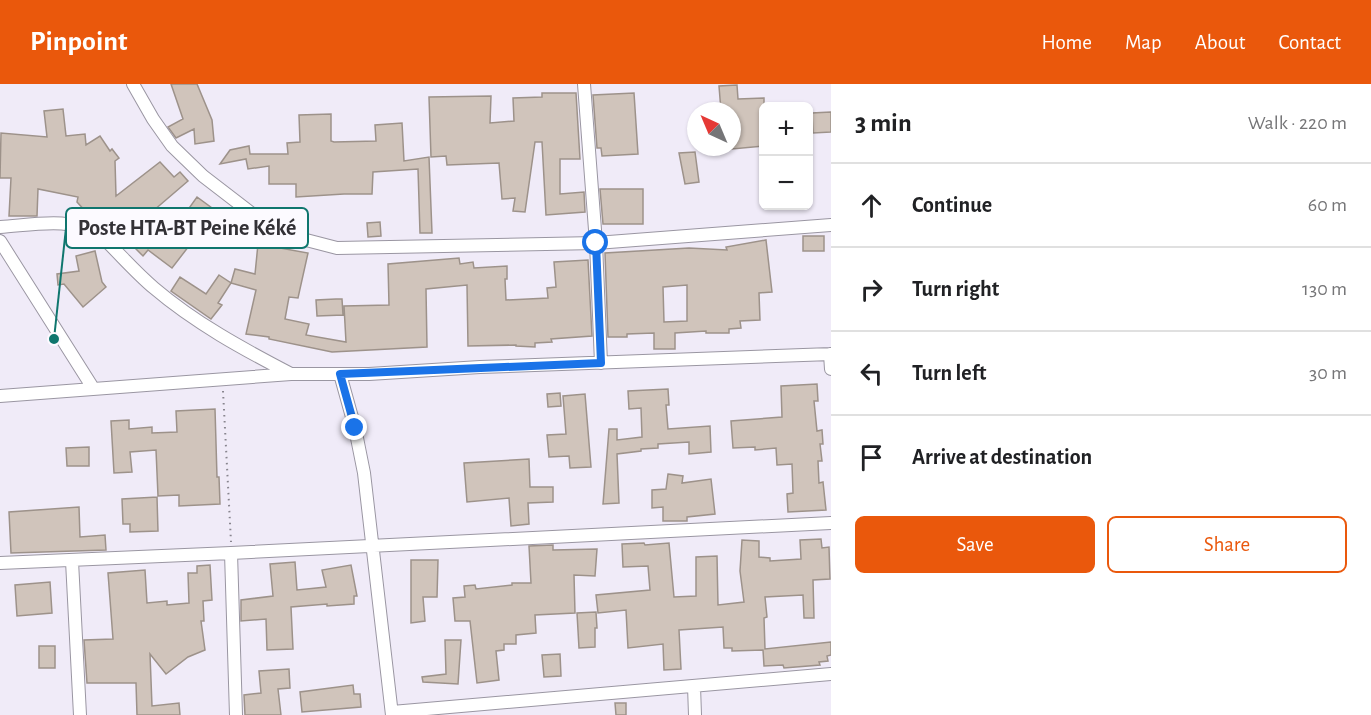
<!DOCTYPE html>
<meta charset="utf-8">
<style>
:root{--surface:#fff;--page:#f2f2f2;--text:#202124;--muted:#757577;--line:#e0e0e0;--accent:#ea580c}
body{margin:0;font-family:"Alegreya Sans",sans-serif;background:var(--page);color:var(--text)}
.controls{position:absolute;right:18px;top:18px;display:grid;overflow:hidden;border-radius:9px;box-shadow:0 2px 4px #0004}
.controls button{width:54px;height:54px;display:grid;place-items:center;padding:0;border:0;border-bottom:2px solid var(--line);background:var(--surface);color:var(--text);font:30px sans-serif}
.compass{position:absolute;left:687px;top:18px;width:54px;height:54px;border-radius:50%;background:var(--surface);box-shadow:0 2px 4px #0004;rotate:316deg}
.stop{position:absolute;width:18px;height:18px;margin:-14px;border:4px solid #1a73e8;border-radius:50%;background:#fff}
.stop.end{background:#1a73e8;border-color:#fff;box-shadow:0 2px 6px #0008}
.list{margin:0;padding:0;list-style:none}
h2{display:flex;justify-content:space-between;align-items:center;height:78px;margin:0;padding:0 24px;font-size:26px}
h2 small{font-size:20px;font-weight:400;color:var(--muted)}
.list li{display:grid;grid-template-columns:39px 1fr auto;gap:18px;align-items:center;box-sizing:border-box;height:84px;padding:0 24px;border-top:2px solid var(--line)}
.list b{display:block;font-size:22px;white-space:nowrap}
.list em{font-size:20px;font-style:normal;color:var(--muted)}
.actions{display:flex;gap:12px;padding:18px 24px}
.actions a{flex:1;padding:14px 0;border:2px solid var(--accent);border-radius:9px;text-align:center;font-size:21px;color:var(--accent)}
.actions .main{background:var(--accent);color:#fff}
.icon{flex:none;width:33px;height:33px;fill:none;stroke:currentColor;stroke-width:2;stroke-linecap:round;stroke-linejoin:round}
.map{position:relative;flex:none;width:831px;height:631px;overflow:hidden}
header{display:flex;align-items:center;gap:36px;box-sizing:border-box;height:84px;padding:0 30px;background:var(--accent);color:#fff}
header strong{font-size:28px}
nav{display:flex;gap:33px;margin-inline-start:auto;font-size:21px}
main{display:flex}
aside{flex:1;background:var(--surface)}
.map>svg:first-child{display:block}
</style>
<header>
<strong>Pinpoint</strong>
<nav><a>Home</a><a>Map</a><a>About</a><a>Contact</a></nav>
</header>
<main>
<div class="map">
<svg width="831" height="631" viewBox="0 0 831 631">
<rect width="100%" height="100%" fill="#f0ebf8"/>
<!-- building -->
<path fill="#d0c4bb" stroke="#9d928a" stroke-width="1.5" fill-rule="evenodd" d="M171,0h26l15,36 2,21 -19,3 -1,-15 -18,9 -8,-11 15,-8z
M737,1l1,14 26,-1v48l-32,3v-38h-11l-2,-25z
M542,9h34l4,66h-20v35l24,-2 1,20 -39,3 -4,-73h-7l-10,70 -12,-1 2,-13 -13,1 -3,-36 -52,2 -1,-9 -15,1 -2,-60 62,-1 -1,27 24,-2 -1,-23 29,-1z
M634,9l4,61 -36,2 -1,-8h-4l-4,-53z
M63,25l3,27 19,-2 1,11 14,-9 10,15 2,-2 7,9 -4,3 1,35 44,-34 14,15 6,-5 8,9 -42,36 21,22 30,-42 19,14 -44,57 -24,-18 -5,6 -20,-20 -6,4 -19,-15 -21,-23 1,-5 -40,-8 -1,27h-28l2,-38h-11l1,-45 46,4 -3,-26z
M831,28v20l-18,1 -1,-20z
M331,30v27l3,1 42,-1 -1,-16 27,-2 2,38 25,-4 3,76h-12l-2,-64 -45,3 -1,22h-28l-48,3v-13h-27v-18l-21,3 -2,-10 -26,5 10,-14 19,-4 1,8h38l-1,-11 13,-1 -1,-27z
M695,68l4,30 -14,2 -6,-31z
M600,105h43v35h-40z
M380,138l1,14 -13,1 -1,-14z
M803,152h21v15h-21z
M766,156l6,52 -13,1 1,27 -20,1 1,7 -12,1v4h-23v-2l-31,2v16h-21v-16l-27,1v3h-19l-3,-84 84,-5 38,2 -1,-3zM687,201v36l-23,1 -1,-35z
M258,160l50,9 -10,45 -9,-1 -4,22 24,5 -3,11 40,7 -2,-36 45,-1 -1,-41 71,-6 1,6 13,-2 1,6 33,-2v13h-2l1,21 42,-2 -1,-10 9,-1 -2,-25 34,-2 4,76 -41,3 1,3 -17,1v4l-19,-1v-1l-48,1 -1,-61 -41,4 1,58 -95,5 -63,-13v-2l-23,-3 10,-44 -25,-7 4,-14 20,5z
M95,167l7,31 4,5 -23,20 -19,-23 -6,1 -1,-11 22,-3 -3,-15z
M219,191l12,8 -13,20 4,2 -11,14 -40,-28 9,-14 26,17z
M336,215h6l1,16 -26,1 -1,-16z
M817,300l1,17h-4l3,30 5,-1 1,14h-3l2,17h-4l1,22 4,-1 3,28 -38,2 -1,-18 6,-1 -1,-29 -15,1 -1,-17 -21,2v-3l-22,1 -2,-27 51,-4 -1,-31z
M668,305l1,16h-3l2,24 42,-3 1,26 -22,2v-12l-31,2v4l-17,1v2l-24,3 2,49 -16,1 6,-75h8v11l25,-3 -1,-29 -12,1 -1,-18z
M560,309l1,13 -13,1 -1,-13z
M585,310l6,73 -21,1 -1,-12 -20,1 -2,-22 19,-1 -3,-38z
M215,325l2,68h2l1,27 -41,2v-11l-21,1 -2,-46 -26,2 2,20 -18,1 -3,-52 18,-1v9l23,-2v6l25,-1 -1,-21z
M89,363v19h-22l-1,-18z
M529,375l1,28h23v15l-25,1 1,21 -18,2 -2,-28 -42,4 -3,-39z
M668,390l15,2 -1,7 29,-4 4,35 -28,3v4h-24v-14l-11,1v-18l14,-1z
M157,413l1,34 -28,1v-8h-7l-1,-25z
M79,423l1,30 25,-2 1,15 -95,3 -2,-41z
M821,455l1,9 7,-1 1,32 -17,1 1,38h-10l-1,-23 -38,2 2,20 -3,1 1,31 66,-7v13l-4,1 1,5 -9,1 1,3 -36,3 -1,-3 -19,1 -1,-16 -31,1v-3h-8l-1,-21 -44,3 2,39 -17,1 -1,-26 -35,4 -2,-38 -28,3 -2,-18 54,-5 -2,-24 -25,1 -1,-23 22,-1 1,2 24,-2 5,54 22,-1v-39l21,-1 1,49 26,-3 -4,-31 2,-31 17,1v16l11,1v3l31,-2 -1,-19z
M553,461v5l44,-1 -2,27 -21,-1 1,38 -40,2 1,18 -20,2v9h-12v6l-8,1 3,29 -22,3 -7,-62h-15l-2,-23 12,-1 -1,-11 11,-1 1,4 36,-4v-2h19l-2,-37z
M411,476h27l-1,37h-14l2,24 -14,2z
M295,478l2,28 29,-3 -4,-17 29,-5 6,31h-3v8l-27,2v-2l-36,3 2,42 -26,1 -1,-31 -25,2v-21l32,-4 -3,-32z
M210,481l2,35 -9,1 1,20h-3l4,29 -17,7 -22,17 -16,-20 2,52 27,-3 1,12h-43l-1,-32h-49l-3,-43 29,-1 -5,-66 37,-3 2,33 20,-2v4l22,-2 -1,-30h9v-7z
M50,498l2,31 -35,3 -2,-31z
M596,528l1,16h-2v19l-16,1 -2,-35z
M445,556h16l-3,44 -35,-2 -1,-5 24,-3z
M39,562h16v22h-16z
M560,570l1,22 -17,1 -2,-22z
M289,585l1,19 -12,1 3,26h-36l-1,-20 17,-2 -2,-22z
M353,601l1,9h6l1,13 -59,5 -2,-20z
M615,619h11v12h-10z"/>
<g fill="none" stroke-linecap="round" stroke-linejoin="round">
<!-- minor casing -->
<g stroke="#9a96a2" stroke-width="14">
<path id="minor" d="M133,0l20,35 19,27 31,30 52,40 28,18 54,14 259,-5 235,-18
M584,0l12,159 5,120
M0,143c33,-2 72,-11 101,9 18,17 34,36 53,52 41,35 89,61 137,86
M0,157l93,147
M830,270l1,15
M340,290l15,54 9,45 28,242
M0,312l291,-22h78l111,-7 351,-13
M231,469l5,162
M72,477l8,154
M0,479l231,-10 600,-30
M694,602l1,29
M392,628l439,-38"/>
</g>
<!-- path -->
<path stroke="#88858e" stroke-width="2" stroke-dasharray="1.5 4.5" stroke-linecap="butt" d="M223,307l8,151"/>
<!-- minor -->
<use href="#minor" stroke="#fff" stroke-width="12"/>
</g>
<g fill="none" stroke-linecap="round" stroke-linejoin="round">
<!-- route -->
<path stroke="#1a73e8" stroke-width="8" d="M355,344l-15,-54 261,-11 -5,-120"/>
</g>
<!-- callouts -->
<path fill="none" stroke="#0f766e" stroke-width="2" d="M54 255L66 144"/>
<circle fill="#0f766e" stroke="#fcfaff" stroke-width="2" cx="54" cy="255" r="6"/>
<rect fill="#fcfaff" stroke="#0f766e" stroke-width="2" x="66" y="124" width="242" height="40" rx="6"/>
<g font-size="22" text-anchor="middle" font-weight="bold" fill="#333136">
<text x="187" y="151">Poste HTA-BT Peine Kéké</text>
</g>
</svg>
<div class="controls">
<button>+</button>
<button>−</button>
</div>
<svg class="compass" viewBox="-18 -18 36 36"><path d="M0-13l5 13h-10z" fill="#e53935"/><path d="M0 13l5-13h-10z" fill="#757577"/></svg>
<div class="stop" style="left:596px;top:159px"></div>
<div class="stop end" style="left:355px;top:344px"></div>
</div>
<aside>
<h2>3 min<small>Walk · 220 m</small></h2>
<ul class="list">
<li><svg class="icon" aria-label="ahead" viewBox="0 0 24 24"><path d="M12 20V5M6 11l6-6 6 6"/></svg><div><b>Continue</b></div><em>60 m</em></li>
<li><svg class="icon" aria-label="right" viewBox="0 0 24 24"><path d="M7 20v-9h11M14 6l5 5-5 5"/></svg><div><b>Turn right</b></div><em>130 m</em></li>
<li><svg class="icon" aria-label="left" viewBox="0 0 24 24"><path d="M17 20v-9H6M10 6l-5 5 5 5"/></svg><div><b>Turn left</b></div><em>30 m</em></li>
<li><svg class="icon" aria-label="arrive" viewBox="0 0 24 24"><path d="M6 21V4h12l-3 4 3 4H6"/></svg><div><b>Arrive at destination</b></div></li>
</ul>
<div class="actions"><a class="main">Save</a><a>Share</a></div>
</aside>
</main>
